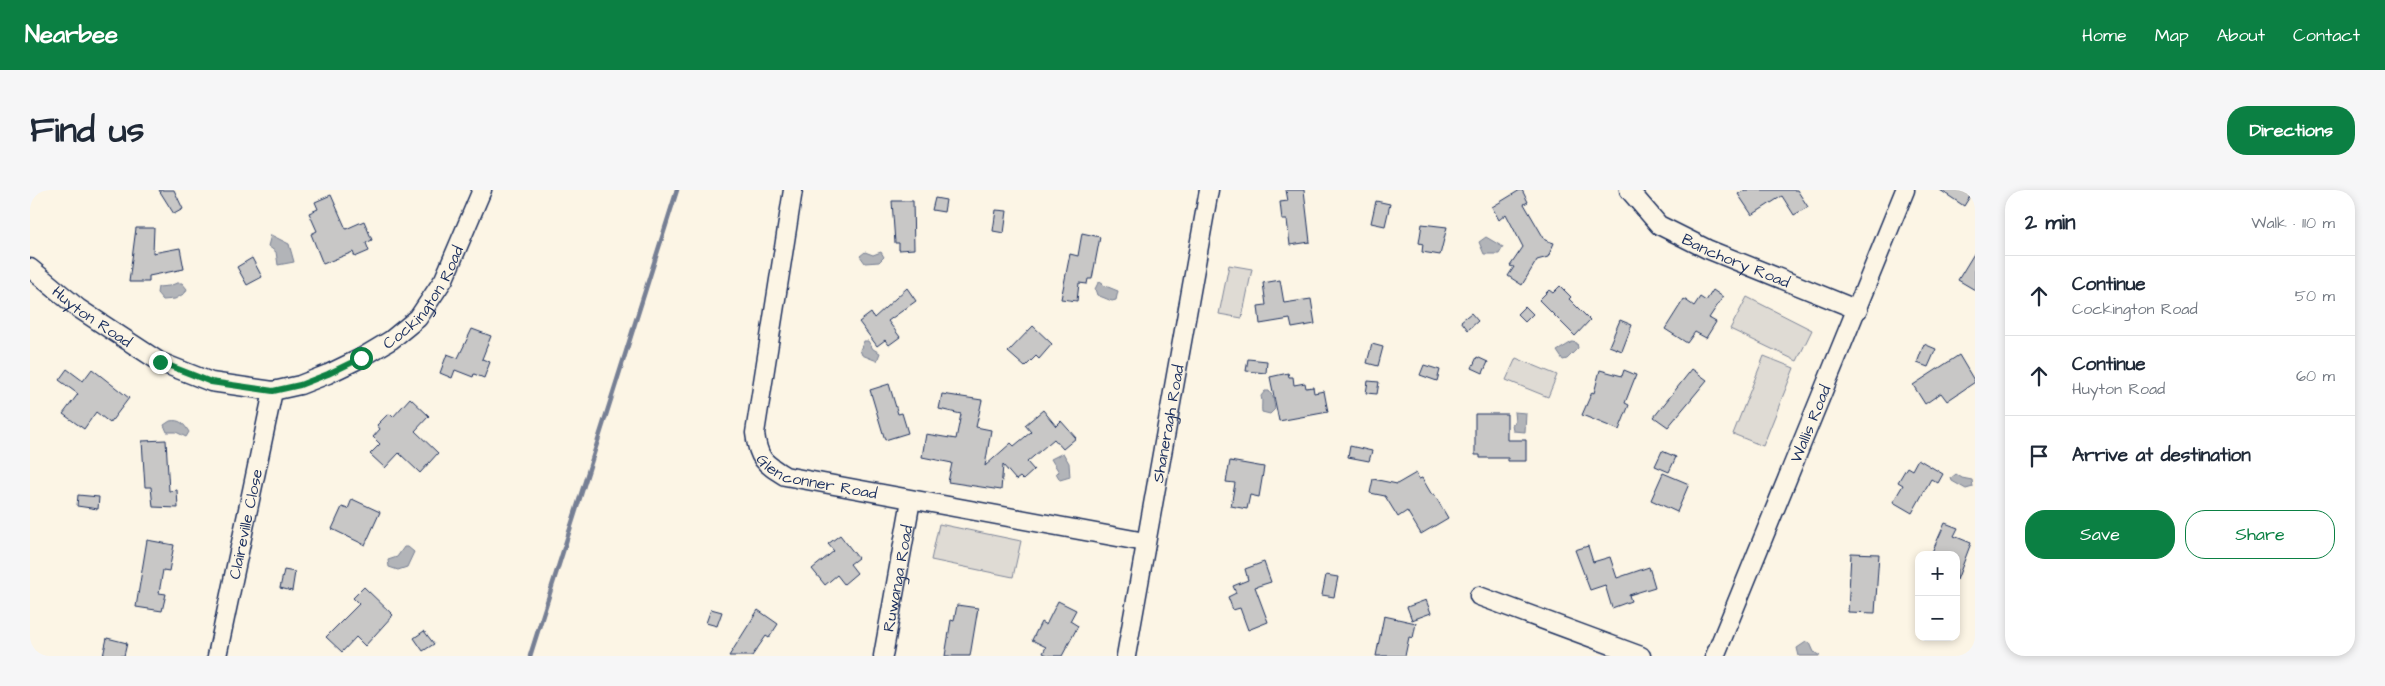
<!DOCTYPE html>
<meta charset="utf-8">
<style>
:root{--surface:#fff;--page:#f6f6f7;--text:#1f2937;--muted:#747a83;--line:#e0e1e3;--accent:#0b8043}
body{margin:0;font-family:"Architects Daughter",sans-serif;background:var(--page);color:var(--text)}
.controls{position:absolute;right:15px;bottom:15px;display:grid;overflow:hidden;border-radius:10px;box-shadow:0 2px 8px #0003}
.controls button{width:45px;height:45px;display:grid;place-items:center;padding:0;border:0;border-bottom:1px solid var(--line);background:var(--surface);color:var(--text);font:25px sans-serif}
.stop{position:absolute;width:15px;height:15px;margin:-11px;border:4px solid #0b8043;border-radius:50%;background:#fff}
.stop.end{background:#0b8043;border-color:#fff;box-shadow:0 1px 5px #0008}
.list{margin:0;padding:0;list-style:none}
h2{display:flex;justify-content:space-between;align-items:center;height:65px;margin:0;padding:0 20px;font-size:21px}
h2 small{font-size:16px;font-weight:400;color:var(--muted)}
.list li{display:grid;grid-template-columns:32px 1fr auto;gap:15px;align-items:center;box-sizing:border-box;height:80px;padding:0 20px;border-top:1px solid var(--line)}
.list b{display:block;font-size:19px;white-space:nowrap}
.list p{margin:0;font-size:16px;white-space:nowrap;color:var(--muted)}
.list em{font-size:16px;font-style:normal;color:var(--muted)}
.actions{display:flex;gap:10px;padding:15px 20px}
.actions a{flex:1;padding:11px 0;border:1px solid var(--accent);border-radius:20px;text-align:center;font-size:18px;color:var(--accent)}
.actions .main{background:var(--accent);color:#fff}
.icon{flex:none;width:28px;height:28px;fill:none;stroke:currentColor;stroke-width:2;stroke-linecap:round;stroke-linejoin:round}
.map{position:relative;flex:none;width:1945px;height:466px;overflow:hidden;border-radius:20px}
header{display:flex;align-items:center;gap:30px;box-sizing:border-box;height:70px;padding:0 25px;background:var(--accent);color:#fff}
header strong{font-size:24px}
nav{display:flex;gap:28px;margin-inline-start:auto;font-size:18px}
.intro{display:flex;align-items:center;justify-content:space-between;box-sizing:border-box;height:120px;padding:0 30px}
h1{margin:0;font-size:35px}
.button{padding:12px 22px;border-radius:20px;background:var(--accent);color:#fff;font-size:18px;font-weight:700}
main{display:flex;gap:30px;padding:0 30px}
aside{flex:1;background:var(--surface);border-radius:20px;box-shadow:0 2px 8px #0003}
.map>svg:first-child{display:block}
</style>
<header>
<strong>Nearbee</strong>
<nav><a>Home</a><a>Map</a><a>About</a><a>Contact</a></nav>
</header>
<div class="intro"><h1>Find us</h1><a class="button">Directions</a></div>
<main>
<div class="map">
<svg width="1945" height="466" viewBox="0 0 1945 466">
<rect width="100%" height="100%" fill="#fcf5e5"/>
<filter id="ink" filterUnits="userSpaceOnUse"><feTurbulence type="fractalNoise" baseFrequency=".02" numOctaves="2"/><feDisplacementMap in="SourceGraphic" scale="10" xChannelSelector="R" yChannelSelector="G"/><feConvolveMatrix kernelMatrix="1 2 1 2 8 2 1 2 1" color-interpolation-filters="sRGB"/></filter>
<g filter="url(#ink)">
<!-- green -->
<path fill="#dfdbd4" stroke="#7d8599" d="M1199,75l23,4 -10,49 -23,-4z
M1717,107l65,33 -15,31 -67,-32z
M1734,166l30,12 -31,78 -30,-12z
M1486,168l41,17 -9,22 -42,-17z
M909,334l82,17 -8,36 -82,-17z"/>
<!-- water -->
<path fill="#b2b4b8" stroke="#767f94" d="M241,45l18,9 5,18 -16,3 -2,-13 -8,-6z
M1456,47l17,10 -4,7h-15l-5,-12z
M835,62l8,3 8,-3 3,5 -5,5 -14,1 -5,-7z
M1072,92l1,3 15,6 -2,9 -4,1 -15,-6 -2,-6 3,-6z
M147,93h5l5,6 -2,4 -10,6 -12,1 -6,-7 1,-6 11,-1z
M834,151h4l5,8 7,4 -3,8 -15,-6 -2,-5z
M1542,152l5,1 1,5 -11,11 -4,1 -6,-9z
M1235,201h4l4,6 2,12 -5,5 -8,-2c-1,-6 1,-10 -1,-16z
M1484,222l12,1 -1,19 -12,-1 -1,-7 3,-2z
M140,231c10,-2 14,3 19,11l-3,5 -10,-5h-9l-3,-7z
M1033,263l6,10 1,14 -10,3 -4,-7 3,-1 -8,-13z
M1926,284l6,4 10,2 1,7 -7,2 -14,-8 -1,-3z
M374,357h4l6,5 -7,15 -9,3 -9,-3 -1,-7 9,-3z
M1776,452l4,1 4,9 6,4h-21l-2,-8z"/>
<g fill="none" stroke-linecap="round" stroke-linejoin="round">
<!-- stream -->
<path stroke="#767f94" stroke-width="4.5" d="M500,466l147,-466"/>
</g>
<!-- building -->
<path fill="#c8c7c6" stroke="#1b2f5e" d="M129,0h15l9,19 -9,5z
M1256,0h18l6,52 -20,3 -3,-25h-5l-2,-18 8,-1z
M1490,0h2l6,12 -4,2 21,36 9,3 -6,14 -11,3 -15,25 -14,-9 6,-9 -4,-1 13,-19 -17,-33 -7,6 -7,-13z
M1715,0h52l11,17 -14,8 -12,-19 -30,19 -14,-21z
M1910,0h34l-10,16z
M301,5l15,34 18,-8 8,19 -6,3 3,8 -14,6 -2,-5 -30,12 -12,-30 6,-3 -8,-18 9,-4 -3,-7z
M905,8l11,2 -2,12 -12,-2z
M862,11h21l1,48 -15,1v-7h-4z
M1346,11l14,3 -5,22 -14,-3z
M966,20l11,1 -3,22 -11,-2z
M1392,34l25,3 -7,28 -18,-3 1,-8 -4,-1z
M106,38h18l-1,25 27,-5 4,21 -35,7v6h-20z
M1052,43l18,4 -8,42h-4l-1,5 -8,-1 -2,18 -16,-2 9,-45 8,2z
M1945,62v38l-17,-10z
M222,68l10,19 -15,8 -10,-18z
M1250,90l4,23 27,-4 4,25 -23,4 -2,-9 -30,5 -2,-18 8,-1 -3,-22z
M1530,96l11,11 -2,2 21,21 -15,16 -36,-36 10,-10 4,3z
M877,98l9,13 -28,20 12,16 -11,8 -4,-5 -8,6 -18,-24 12,-9 3,5z
M1683,100l10,7 -14,21 7,4 -10,16 -11,-6 -8,11 -22,-14 19,-30 10,7 6,-9 6,4z
M1495,116l8,8 -8,8 -8,-8z
M1441,123l7,8 -10,9 -7,-9z
M1590,130l12,5 -10,26 -13,-5z
M1003,136l19,18 -13,15 -3,-3 -11,11 -17,-15z
M442,139l19,7 -9,23 8,3 -6,16 -10,-4 -1,3 -18,-7 -3,8 -12,-5 7,-19 11,4z
M1342,154l11,3 -5,19 -11,-3z
M1894,154l12,5 -8,18 -11,-4z
M1929,165l16,27 -28,19 -6,-8 -16,11 -12,-19z
M1447,167l11,5 -5,11 -11,-5z
M1218,169l19,2 -1,12 -20,-2z
M1394,175l16,5 -3,11 -17,-6z
M37,179l16,12 9,-12 37,29 -19,25 -14,-11 -12,17 -21,-15 15,-20 -19,-14z
M1662,179l15,11 -39,47 -14,-10z
M1570,180l22,6 2,-6 12,5 -11,28 4,2 -10,25 -37,-15 10,-23 2,1z
M1258,183l1,4h4l1,8 11,-2 1,5 7,-1 1,6 10,-2 4,21 -49,9 -9,-44z
M1338,191l11,1 -2,12 -11,-1z
M859,194l9,30 4,-1 6,20 -23,7 -15,-50z
M912,204l40,6 -6,27 15,3 -6,36 26,-23 3,3 17,-14 -6,-7 18,-15 13,16 5,-5 15,17 -13,11 -9,-10 -27,23 7,8 -11,10 -3,-3 -4,3 -13,-15 -2,25 -53,-8 4,-19 -30,-6 4,-23 30,5 5,-25 -22,-5z
M380,208l19,18 -14,15 23,22 -18,20 -21,-20 -14,15 -15,-14 10,-10 -7,-7 7,-8 -3,-4 12,-12 4,4z
M1445,224h32v26h19v21h-18v-3h-28v-3h-5z
M136,250l3,51 8,-1 1,18 -25,-1 -2,-20h-6l-3,-46z
M1320,256l22,5 -3,10 -21,-4z
M1632,261l14,6 -7,15 -14,-6z
M1888,269l25,15 -5,9 -7,-4 -19,34 -19,-11 10,-17 -5,-3 9,-15 5,3z
M1200,271l34,6 -5,30 -9,-2 -3,14 -16,-3 4,-23 -9,-1z
M1386,283l3,6 3,-1 10,17 2,-1 14,24 -27,16 -14,-23 -9,6 -13,-21 -15,-3 3,-14 24,5z
M1633,283l26,11 -12,28 -26,-12z
M48,305l21,2 -1,12 -21,-3z
M322,309l28,13 -15,33 -33,-16 10,-22 6,2z
M1915,333l13,5 -4,8 17,7 -14,37 -1,-25h-18l-6,-3z
M810,345l18,23 -8,6 7,9 -13,11 -7,-9 -12,10 -13,-16 22,-18 -6,-7z
M117,350l27,5 -5,26 -6,-1 -4,23 7,1 -4,17 -26,-4z
M1558,356l5,16 17,-5 7,21 32,-11 6,20 -26,8 2,6 -19,7 -7,-23 -15,5 -15,-40z
M1821,363l28,1 -4,59 -27,-1z
M1234,372l7,20 -16,5 13,35 -20,8 -8,-22 -7,2 -5,-13 8,-4 -3,-7 15,-6 -3,-11z
M254,380l11,2 -3,19 -12,-3z
M1296,385l12,2 -4,20 -12,-2z
M334,397l29,28 -28,31 -9,-9 -14,15 -16,-15 33,-33 -6,-6z
M1396,410l5,13 -19,7 -5,-13z
M1028,411l18,9 -6,11 8,5 -16,30h-13l-6,-3 3,-6 -14,-7 9,-18 5,3z
M927,415l21,3 -8,48h-25l6,-36 3,1z
M681,419l11,3 -5,14 -11,-3z
M728,420l20,14 -9,14 -3,-2 -14,20h-23z
M1354,426l32,7 -3,15 -4,-1 -4,19h-29z
M394,441l10,13 -11,7 -9,-13z
M77,448l20,5 -3,13h-21z"/>
<g fill="none" stroke-linecap="round" stroke-linejoin="round">
<!-- minor casing -->
<g stroke="#1b2f5e" stroke-width="21">
<g id="minor">
<path id="s1" d="M763,0l-38,243c3,26 9,30 30,43l360,66"/>
<path id="s2" d="M1599,0l30,35 48,24 151,61"/>
<path id="s3" d="M0,78l48,40 82,54 51,20 62,9 27,-6 28,-11 33,-16 30,-18 27,-22 26,-39 38,-89"/>
<path d="M1449,406l162,60"/>
<path id="s4" d="M187,466l56,-265"/>
<path id="s5" d="M853,466l28,-156"/>
<path id="s6" d="M1096,466l83,-466"/>
<path id="s7" d="M1685,466l190,-466"/>
</g>
</g>
<!-- minor -->
<use href="#minor" stroke="#fcf5e5" stroke-width="18"/>
</g>
</g>
<g fill="none" stroke-linecap="round" stroke-linejoin="round" filter="url(#ink)">
<!-- route -->
<path stroke="#0b8043" stroke-width="6" d="M130,172l51,20 62,9 27,-6 28,-11 33,-16"/>
</g>
<g text-anchor="middle" stroke-width="4" stroke-linejoin="round" paint-order="stroke">
<!-- street labels -->
<g font-size="16" fill="#1b2f5e" stroke="#fcf5e5">
<text dy="6" stroke="none"><textPath href="#s2" startOffset="131">Banchory Road</textPath></text>
<text dy="6" stroke="none"><textPath href="#s3" startOffset="462">Cockington Road</textPath></text>
<text dy="6" stroke="none"><textPath href="#s3" startOffset="79">Huyton Road</textPath></text>
<text dy="6" stroke="none"><textPath href="#s6" startOffset="236">Shaneragh Road</textPath></text>
<text dy="6" stroke="none"><textPath href="#s7" startOffset="251">Wallis Road</textPath></text>
<text dy="6" stroke="none"><textPath href="#s1" startOffset="332">Glenconner Road</textPath></text>
<text dy="6" stroke="none"><textPath href="#s4" startOffset="135">Claireville Close</textPath></text>
<text dy="6" stroke="none"><textPath href="#s5" startOffset="79">Ruwanga Road</textPath></text>
</g>
</g>
</svg>
<div class="controls">
<button>+</button>
<button>−</button>
</div>
<div class="stop" style="left:331px;top:168px"></div>
<div class="stop end" style="left:130px;top:172px"></div>
</div>
<aside>
<h2>2 min<small>Walk · 110 m</small></h2>
<ul class="list">
<li><svg class="icon" aria-label="ahead" viewBox="0 0 24 24"><path d="M12 20V5M6 11l6-6 6 6"/></svg><div><b>Continue</b><p>Cockington Road</p></div><em>50 m</em></li>
<li><svg class="icon" aria-label="ahead" viewBox="0 0 24 24"><path d="M12 20V5M6 11l6-6 6 6"/></svg><div><b>Continue</b><p>Huyton Road</p></div><em>60 m</em></li>
<li><svg class="icon" aria-label="arrive" viewBox="0 0 24 24"><path d="M6 21V4h12l-3 4 3 4H6"/></svg><div><b>Arrive at destination</b></div></li>
</ul>
<div class="actions"><a class="main">Save</a><a>Share</a></div>
</aside>
</main>
